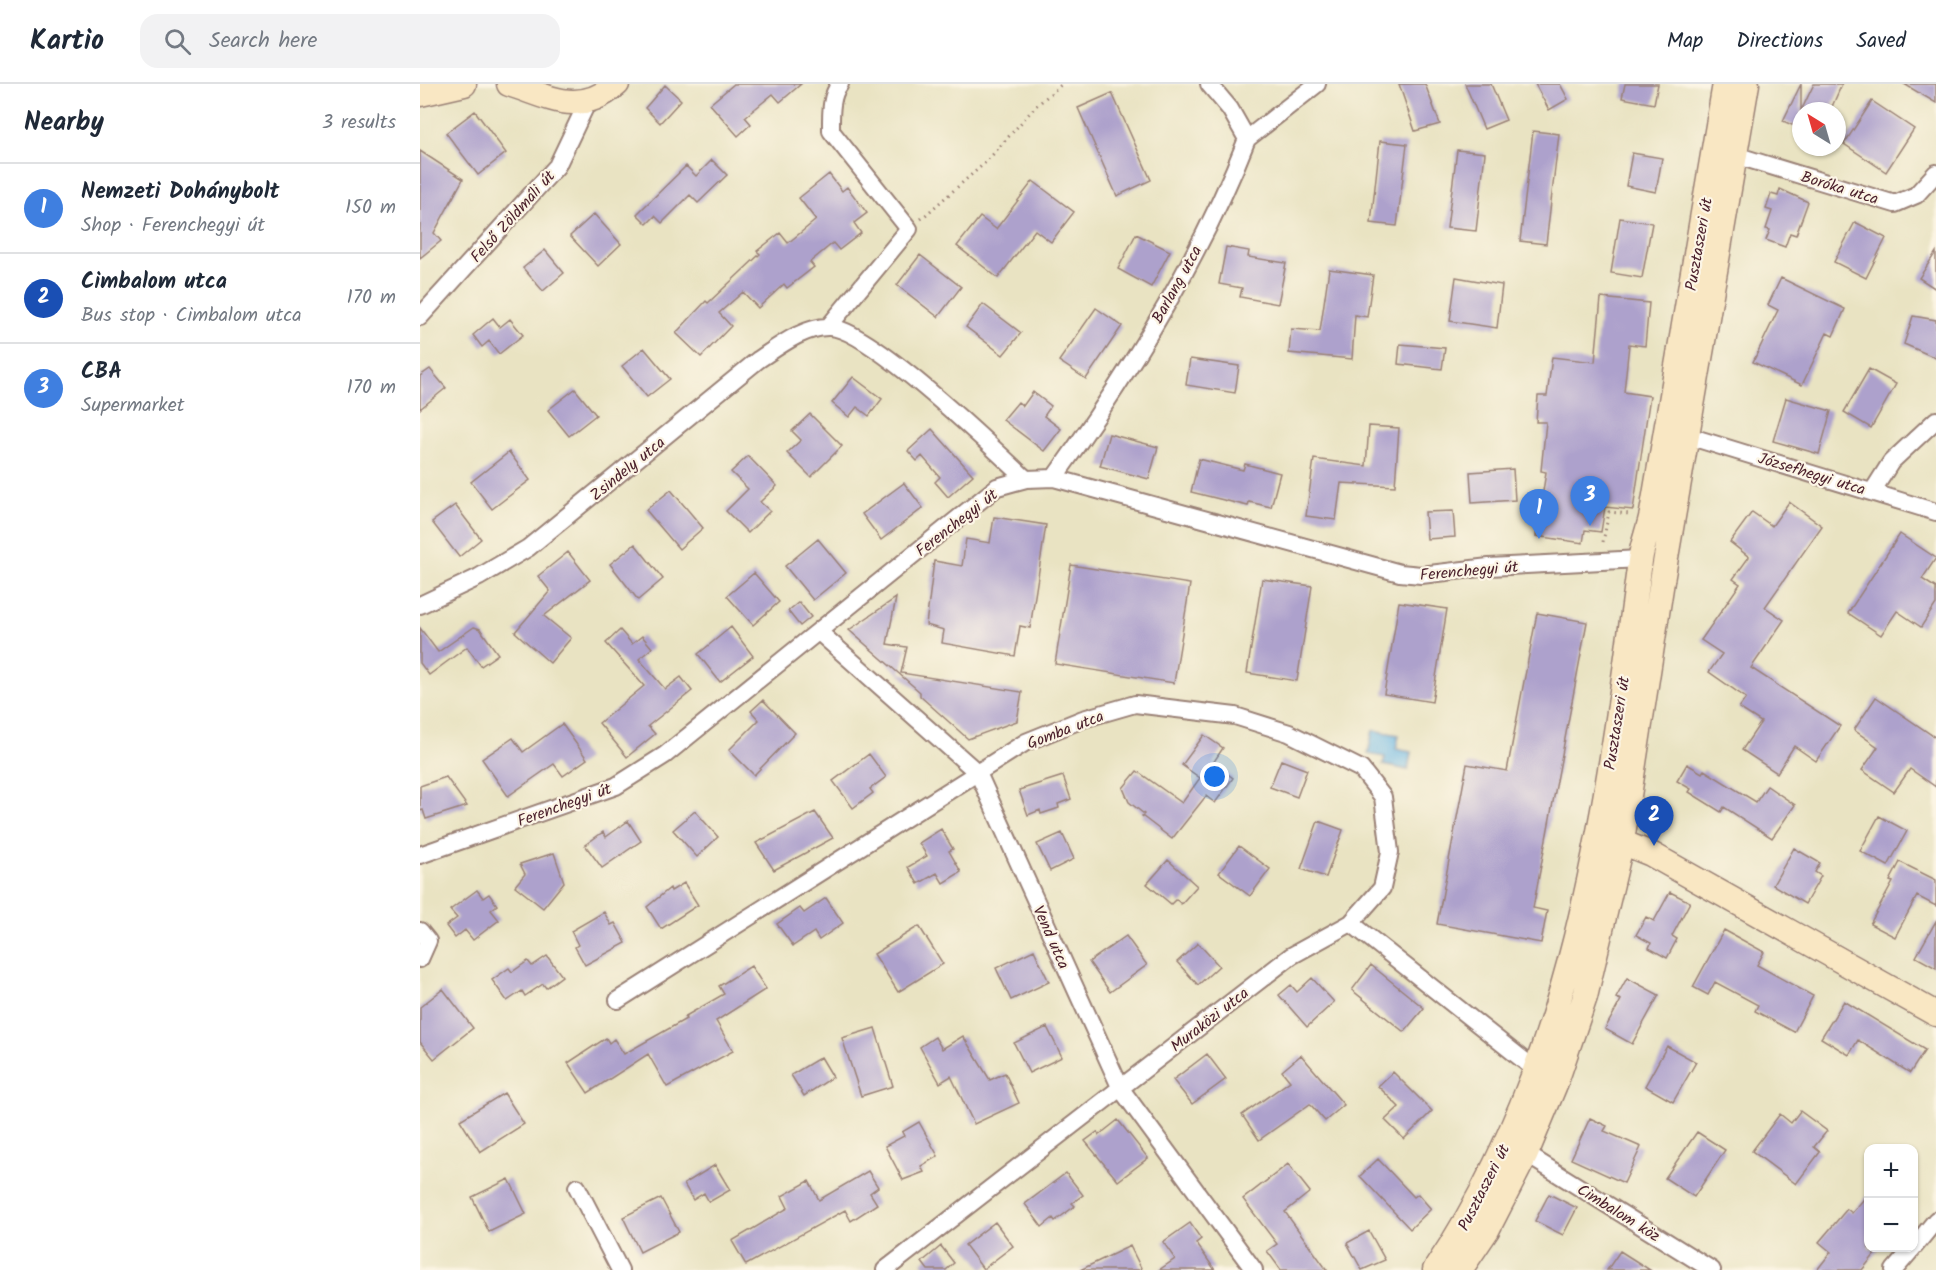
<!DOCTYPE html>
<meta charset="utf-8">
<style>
:root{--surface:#fff;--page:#f2f2f3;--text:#1f2937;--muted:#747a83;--line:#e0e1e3;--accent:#d1495b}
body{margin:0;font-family:Kalam,sans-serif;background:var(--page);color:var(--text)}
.controls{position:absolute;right:18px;bottom:18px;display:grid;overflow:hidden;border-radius:12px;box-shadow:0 2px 4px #0004}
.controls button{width:54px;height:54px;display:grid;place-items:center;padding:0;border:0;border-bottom:2px solid var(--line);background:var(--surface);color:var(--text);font:30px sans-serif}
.compass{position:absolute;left:1372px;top:18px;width:54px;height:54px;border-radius:50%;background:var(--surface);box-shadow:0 2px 4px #0004;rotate:323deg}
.you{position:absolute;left:795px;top:693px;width:21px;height:21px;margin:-15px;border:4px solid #fff;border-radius:50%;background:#1a73e8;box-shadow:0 0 0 9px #1a73e833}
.badge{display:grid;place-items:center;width:39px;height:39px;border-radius:50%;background:var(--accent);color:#fff;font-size:20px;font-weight:700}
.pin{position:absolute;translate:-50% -50px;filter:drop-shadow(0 2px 3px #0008)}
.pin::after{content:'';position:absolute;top:32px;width:21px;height:18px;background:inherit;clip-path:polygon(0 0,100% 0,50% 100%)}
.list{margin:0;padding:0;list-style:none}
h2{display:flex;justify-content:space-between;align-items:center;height:78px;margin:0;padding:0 24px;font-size:26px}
h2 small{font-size:20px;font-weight:400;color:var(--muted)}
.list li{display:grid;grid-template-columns:39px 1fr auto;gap:18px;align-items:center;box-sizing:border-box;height:90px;padding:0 24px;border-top:2px solid var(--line)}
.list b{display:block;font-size:22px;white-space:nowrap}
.list p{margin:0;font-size:20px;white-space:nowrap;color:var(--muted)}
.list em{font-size:20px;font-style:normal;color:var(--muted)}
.icon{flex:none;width:33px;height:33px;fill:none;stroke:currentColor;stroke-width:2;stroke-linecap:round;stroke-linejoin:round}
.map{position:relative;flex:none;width:1516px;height:1186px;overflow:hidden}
header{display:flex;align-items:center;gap:36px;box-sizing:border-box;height:84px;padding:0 30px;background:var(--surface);border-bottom:2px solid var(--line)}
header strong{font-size:28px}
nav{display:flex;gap:33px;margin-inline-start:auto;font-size:21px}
.search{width:420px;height:54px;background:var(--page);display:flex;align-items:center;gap:15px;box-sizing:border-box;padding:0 21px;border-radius:18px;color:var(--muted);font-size:22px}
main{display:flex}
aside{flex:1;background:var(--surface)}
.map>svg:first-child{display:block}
</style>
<header>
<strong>Kartio</strong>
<div class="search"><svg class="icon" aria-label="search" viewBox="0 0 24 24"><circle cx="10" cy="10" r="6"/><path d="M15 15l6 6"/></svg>Search here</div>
<nav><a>Map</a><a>Directions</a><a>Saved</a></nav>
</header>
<main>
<aside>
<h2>Nearby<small>3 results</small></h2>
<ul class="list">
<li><span class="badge" style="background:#3f7fe0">1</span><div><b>Nemzeti Dohánybolt</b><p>Shop · Ferenchegyi út</p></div><em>150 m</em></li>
<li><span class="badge" style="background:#1a4fb4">2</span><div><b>Cimbalom utca</b><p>Bus stop · Cimbalom utca</p></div><em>170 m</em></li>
<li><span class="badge" style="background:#3f7fe0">3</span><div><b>CBA</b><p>Supermarket</p></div><em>170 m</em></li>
</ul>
</aside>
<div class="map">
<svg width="1516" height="1186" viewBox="0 0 1516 1186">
<rect width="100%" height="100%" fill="#fcf5e5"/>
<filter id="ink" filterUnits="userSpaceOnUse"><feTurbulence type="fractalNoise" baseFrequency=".0167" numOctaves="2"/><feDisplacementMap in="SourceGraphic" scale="12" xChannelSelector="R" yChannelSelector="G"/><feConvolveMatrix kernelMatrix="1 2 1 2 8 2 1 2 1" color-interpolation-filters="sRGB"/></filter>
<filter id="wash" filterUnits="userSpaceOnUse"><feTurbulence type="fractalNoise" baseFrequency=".008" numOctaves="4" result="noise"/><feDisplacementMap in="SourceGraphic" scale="24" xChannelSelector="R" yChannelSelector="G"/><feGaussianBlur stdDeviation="1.35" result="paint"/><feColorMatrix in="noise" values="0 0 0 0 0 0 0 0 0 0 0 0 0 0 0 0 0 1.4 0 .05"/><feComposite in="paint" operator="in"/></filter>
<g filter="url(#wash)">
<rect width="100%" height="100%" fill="#e9e3c2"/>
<!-- water -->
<path fill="#6ab7e4" stroke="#5a6b88" stroke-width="1.5" d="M953,646l26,5 -3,14 15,3 -3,18 -25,-5 2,-8 -17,-3z"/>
<g id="blocks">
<!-- building -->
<path fill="#ada1cc" d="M314,0h67l-21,18 -7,-8 -28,23 6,7 -13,12 -28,-32z
M979,0h26l15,40 -25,7z
M1045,0h26l15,36 -22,9z
M1115,0h25l8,15 -19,11z
M1205,0h33l-4,20 -32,-6z
M1381,0v45l-18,-8z
M1394,0h28l-12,27h-29z
M1484,0h32v19z
M245,1l16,15 -21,23 -15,-15z
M692,9l39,87 -34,16 -39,-88z
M1452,17l42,28 -28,43 -42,-28z
M55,27l31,42 -28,22 -32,-42z
M1113,47l26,3 -13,110 -26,-3z
M960,57l27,3 -10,82 -26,-3z
M1037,66l28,3 -9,78 -29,-3z
M0,67l43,28 -29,54 7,8 -21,17z
M1212,69l30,5 -6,34 -30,-6z
M292,76l15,15 -29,28 -8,-8 -28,28 -7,-7 -8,8 -10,-10 49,-48 10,10z
M409,90l13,17 5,-4 20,26 -13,10 7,10 -22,17 -6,-7 -23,19 4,5 -27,21 -3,-4 -26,24 -15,-16 -24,21 12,13 -30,31 -25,-24 30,-32 2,2 52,-49 -3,-3 23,-18 8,10 28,-23 -17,-22z
M613,97l41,31 -23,30 -16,-12 -37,48 -41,-32 23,-29 16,12z
M1360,105l28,13 -12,33 -6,-2 -5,14 -19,-7 4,-10 -4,-1 6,-18 -6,-2 5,-15 7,2z
M174,130l27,30 -23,22 -28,-30z
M1200,134l32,5 -10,55 -31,-5z
M1435,138l31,16 -20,40 -32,-16z
M716,150l34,17 -19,36 -33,-18z
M806,163l23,4 -1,6 38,6 -8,41 -38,-7 2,-9 -23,-4z
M125,166l19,23 -21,18 -20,-23z
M1516,168v37l-17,-11z
M500,171l41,32 -23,30 -41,-32z
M909,185l44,6 -6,42 -12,-2 -3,44 -63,-6 2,-24 29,2z
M1036,193l46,8 -5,43 -47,-7z
M1361,194l64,31 -12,27 -6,-3 -25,52 -49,-23 25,-52 -10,-5z
M1181,214l48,5 -4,43 -16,-2 -5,48 26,4 -17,114 -28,-3 -4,25 -16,-2 -2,13 -47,-7 10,-64 -5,-1 5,-49h-10l2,-26h9l5,-39 43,5z
M563,220l38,29 -18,22 -37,-28z
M676,224l26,18 -36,53 -27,-18z
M1493,232l23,4v38l-32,-14z
M73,234l7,9 10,-8 13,16 -24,19 -10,-13 -7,6 -9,-12z
M980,260l45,4 -3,21 -44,-5z
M224,264l26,31 -23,18 -25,-31z
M770,275l49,7 -4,27 -49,-8z
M10,285l16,19 -26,21v-33z
M1449,285l27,15 -25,44 -27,-16z
M433,293l29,22 -13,17 -12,-9 -8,10 -17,-14z
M155,305l21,26 -27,21 -21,-26z
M613,308l18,14 -7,10 17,13 -17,22 -41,-31 15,-18 5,4z
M1366,314l45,13 -12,43 -46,-13z
M390,330l32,32 -31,31 -24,-24 14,-13 -9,-9z
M949,342l30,2 -4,58 -54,-3 -5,37 -30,-4 8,-57 52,7z
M512,345l41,46 -25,22 -13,-15 5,-5 -18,-21 -5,5 -9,-10z
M689,350l49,13 -9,32 -49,-13z
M89,368l21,28 -38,29 -21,-27z
M328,372l29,30 -17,16 10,9 -22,22 -22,-22 22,-22 -17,-17z
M779,375l44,11 2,-6 35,9 -9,34 -22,-5 -1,4 -57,-14z
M1093,385l2,31 -43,3 -2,-31z
M484,399l19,25 -42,32 -19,-26z
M251,406l32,38 -24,21 -33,-39z
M1369,418l33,24 -57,81 19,13 -33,48 89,58 -24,35 -22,-15 -17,27 -35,-23 19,-28 -22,-14 7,-10 -37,-26 13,-18 -21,-14 39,-56 -7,-5 16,-22 -19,-15 22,-30 20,14z
M35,421l26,34 -22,18 -27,-35z
M1033,427l2,26 -28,2 -2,-27z
M574,433l52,8 -16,103 -10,-2 -5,30 -73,-13 2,-13 -18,-5 8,-64 28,5 4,-27 24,4z
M1480,450l36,24 -14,21 14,9v16l-15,23 -24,-16 -16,24 -33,-22z
M398,455l28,34 -33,27 -28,-34z
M215,460l28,35 -25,21 -28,-36z
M148,468l22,28 -46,36 27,22 -21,25 -35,-31 35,-41 -12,-15z
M651,481l119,19 -16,99 -119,-19z
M334,489l25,29 -26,23 -26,-29z
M842,495l50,7 -15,95 -50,-8z
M476,514l-9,46 20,3 -6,26 121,19 -5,29 -49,18 -48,-43v-4l-71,-62z
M379,518l12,15 -11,9 -12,-15z
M979,518l48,7 -15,93 -48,-8z
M1117,529l50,9 -54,286 14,3 -6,32 -104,-19 30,-160 40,7z
M54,543l6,2 18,25 -17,12 -14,-19 -38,28 -9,-12v-35l18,24z
M311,543l22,29 -33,26 -22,-28z
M200,546l12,14 10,-8 10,12 -13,11 26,30 16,-12 11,14 -44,35 7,8 -28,23 -28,-34 45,-37 -38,-43z
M1456,613l60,41v49l-26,-18 -16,23 -32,-22 16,-23 -24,-17z
M343,616l32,33 -41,42 -25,-25 30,-30 -8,-9z
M142,640l25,35 -24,17 -9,-12 -46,32 -26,-37 31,-21 10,14z
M784,651l19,13 -10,15 20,15 -18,25 -9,-7 -34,43 -30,-23 2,-2 -15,-12 -6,-14 14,-17 45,32 18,-25 -18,-13z
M449,670l17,23 -16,12 3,4 -20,15 -20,-27z
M861,676l26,10 -10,27 -27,-10z
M1267,680l15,9 2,-3 52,32 11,-16 28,19 -23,33 -48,-31 -3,5 -32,-20 2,-3 -14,-8z
M643,692l8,23 -13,5 1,4 -18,6 -1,-4 -12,5 -9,-25z
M26,693l21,29 -41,13 -3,-9 -3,1v-25z
M275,727l23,26 -21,20 -24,-27z
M395,728l18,26 -59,32 -18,-27z
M1459,732l28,15 -19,35 -28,-15z
M208,737l13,20 -39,27 -17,-23 18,-13 3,5z
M898,737l25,9 -17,47 -25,-8z
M521,745l12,20 -4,2 12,21 -18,11 -6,-10 -19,11 -10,-17 19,-11 -8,-13z
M642,749l12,26 -24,12 -13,-27z
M819,762l31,23 -20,27 -31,-23z
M1374,764l26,15 -5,9 6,4 -16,28 -32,-19z
M134,769l10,29 -21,26 -28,-22 10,-12 -5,-10z
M748,776l29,26 -16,18 -5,-5 -5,5 -24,-20z
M1480,778l36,18v26l-19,-10 -22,41 -25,-13 23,-42 -3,-1z
M264,799l14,22 -37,24 -14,-22 23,-19 1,3z
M57,806l6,8 6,-4 8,11 -6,5 8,10 -26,20 -8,-10 -10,8 -9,-12 11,-8 -7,-8z
M1250,808l20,10 -18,34 5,3 -10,19 -18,-10 2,-5 -15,-8 10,-18 8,4z
M406,814l17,25 -24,17 -5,-8 -21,14 -16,-22 23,-16 4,5z
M184,828l7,13 4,-2 11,20 -41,22 -10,-18 3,-2 -7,-14z
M1516,837v47l-20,-11z
M499,842l24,38 -45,28 -24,-38z
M1304,846l40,22 -7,13 56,31 -19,36 -39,-21 3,-6 -43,-23 -7,13 -15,-8z
M706,852l21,29 -37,27 -21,-30z
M778,859l21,23 -21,19 -21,-23z
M614,866l15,32 -38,18 -15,-32z
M127,872l15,20 -16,12 -3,-4 -18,12 -3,-5 -15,10 -15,-21 17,-12 3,4 16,-11 4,5z
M951,881l53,43 -20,24 -52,-42z
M331,882l15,23 -50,32 17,30 -66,36 -19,-33 -60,39 -20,-30 38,-25 3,5 5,-4 10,15 62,-35 -2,-2 40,-23 -5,-8z
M892,894l22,24 -27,25 -28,-32 12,-10 6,7z
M1207,894l32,17 -27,49 -27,-15 16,-29 -5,-2z
M23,905l30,39 -39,31 -14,-17v-35z
M1424,917l81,49 -15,23 -52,-33 -9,15 -28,-17z
M627,943l15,30 -33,16 -15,-30z
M455,944l18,58 -32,10 -19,-58z
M543,952l27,44 15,-7 14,30 -45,21 -23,-48 -11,7 -20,-36 15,-10 7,12z
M1247,962l29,16 -23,40 -28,-16z
M787,970l19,25 -34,25 -19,-24z
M881,971l43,50 -19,16 -15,-17 -51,36 -17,-25 48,-34 -8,-10z
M401,973l12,20 -29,19 -13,-21z
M973,988l39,39 -28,28 -19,-19 14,-13 -21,-21z
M84,1009l20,31 -44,28 -20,-32z
M1380,1027l27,20 -13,16 6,5 -24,32 -44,-33 28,-37 11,9z
M1170,1034l17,8 -3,5 37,16 -17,36 -53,-24z
M698,1036l30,38 -30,23 -33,-40 12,-9 2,3z
M499,1038l19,34 -17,10 3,6 -21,8 -18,-34 19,-10 -2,-4z
M1277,1048l28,18 -31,47 -29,-19z
M958,1075l36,38 4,-3 13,15 -21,20 -50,-53z
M868,1080l22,28 -25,20 42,58h-46l-14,-19 10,-7 -34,-45z
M295,1081l15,25 -21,12 -5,-9 -11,7 -9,-16z
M448,1087l10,16 -8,6 7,11 -26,17 -6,-11 -99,55 -14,-24 56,-33 -6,-12 27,-15 10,19z
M646,1089l17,22 -11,8 3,3 -20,15 -2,-3 -11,9 -17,-23z
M89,1095l17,35 -37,18 -17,-35z
M1449,1109v55h11l-18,22h-45l14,-18 -12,-10 28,-33 5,4z
M1129,1110l28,14 -14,27 -28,-14z
M241,1114l18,34 -39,20 -17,-35z
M575,1138l18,24 -30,23 -18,-24z
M770,1139l11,16 -5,4 19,27h-56l16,-11 -12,-17z
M949,1147l16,29 -23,10 -15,-27z
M521,1162l13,17 -8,7h-18l-6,-8z
M710,1162l12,24h-62z
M1200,1167l30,19h-43z"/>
</g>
</g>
<g filter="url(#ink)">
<use href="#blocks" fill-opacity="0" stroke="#9a8176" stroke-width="1.5"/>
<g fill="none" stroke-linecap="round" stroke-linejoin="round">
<!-- street casing -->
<g stroke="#9a8176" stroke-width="20">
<path id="street" d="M827,55l70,-55
M1305,68l170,52 21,-9 20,-22
M0,233l137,-151 30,-63
M409,242l80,-97 -78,-98c0,-15 -1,-35 9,-47
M1268,352l248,76
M634,394c74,-103 147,-221 193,-339l-17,-30 -21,-25
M1452,408l19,-30 45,-42
M0,521l59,-28 49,-29 230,-188c20,-13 45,-33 70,-33 39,-1 166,122 198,152
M399,548l159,141 143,316 133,181
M0,771l196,-69 49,-31 332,-268 29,-8 28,-1 346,95 21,2 68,-8 151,-8
M0,847l8,10 -8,18
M198,916l408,-258 57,-23 52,-15 100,12 54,17 72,36 22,28 7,55 -8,36 -31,35
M1106,1070l186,116
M157,1103l43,83
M1494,1163l22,-27
M465,1186l406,-314 60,-33 186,148
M1474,1186l19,-22"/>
</g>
<!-- secondary casing -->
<g stroke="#9a8176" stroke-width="27">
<path id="secondary" d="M89,0c41,13 70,33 108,0
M0,10l44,-10
M1189,753l42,17 285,160
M1015,1186c141,-209 172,-464 205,-709 2,-16 9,-32 12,-48l73,-429
M1040,1186l27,-40 39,-76 30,-72 29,-85 37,-156 40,-260 85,-497"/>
</g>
<!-- path -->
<path stroke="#9a8176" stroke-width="3" stroke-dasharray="1.5 4.5" stroke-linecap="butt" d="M501,135l65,-57 50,-56 26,-22
M1183,458l6,-30 21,2"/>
<!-- street -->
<use href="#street" stroke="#fff" stroke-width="16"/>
<!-- secondary -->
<use href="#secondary" stroke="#f9e7c3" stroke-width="24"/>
</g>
</g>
<g text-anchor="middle" stroke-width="4.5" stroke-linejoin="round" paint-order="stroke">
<!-- street labels -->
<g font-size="16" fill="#4a1f2b" stroke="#fcf5e5">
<text transform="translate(1420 103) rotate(17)" y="6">Boróka utca</text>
<text transform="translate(92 132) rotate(-48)" y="6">Felső Zöldmáli út</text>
<text transform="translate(1278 160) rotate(-80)" y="6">Pusztaszeri út</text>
<text transform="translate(756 200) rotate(-61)" y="6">Barlang utca</text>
<text transform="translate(207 384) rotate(-39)" y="6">Zsindely utca</text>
<text transform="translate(1392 389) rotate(17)" y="6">Józsefhegyi utca</text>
<text transform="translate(536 438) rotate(-38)" y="6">Ferenchegyi út</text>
<text transform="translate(1049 486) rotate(-5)" y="6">Ferenchegyi út</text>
<text transform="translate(1196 639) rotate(-81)" y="6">Pusztaszeri út</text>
<text transform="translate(645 645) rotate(-21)" y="6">Gomba utca</text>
<text transform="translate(144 720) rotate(-20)" y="6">Ferenchegyi út</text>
<text transform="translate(632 853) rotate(66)" y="6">Vend utca</text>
<text transform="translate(789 935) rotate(-38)" y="6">Muraközi utca</text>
<text transform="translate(1063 1103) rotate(-63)" y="6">Pusztaszeri út</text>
<text transform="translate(1199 1128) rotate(32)" y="6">Cimbalom köz</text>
</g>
</g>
</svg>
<div class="controls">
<button>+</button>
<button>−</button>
</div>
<svg class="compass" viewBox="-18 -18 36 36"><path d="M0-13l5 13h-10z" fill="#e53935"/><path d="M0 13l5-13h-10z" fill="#747a83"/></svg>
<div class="you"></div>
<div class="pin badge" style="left:1119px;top:455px;background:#3f7fe0">1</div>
<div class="pin badge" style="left:1234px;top:762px;background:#1a4fb4">2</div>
<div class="pin badge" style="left:1170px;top:442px;background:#3f7fe0">3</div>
</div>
</main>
